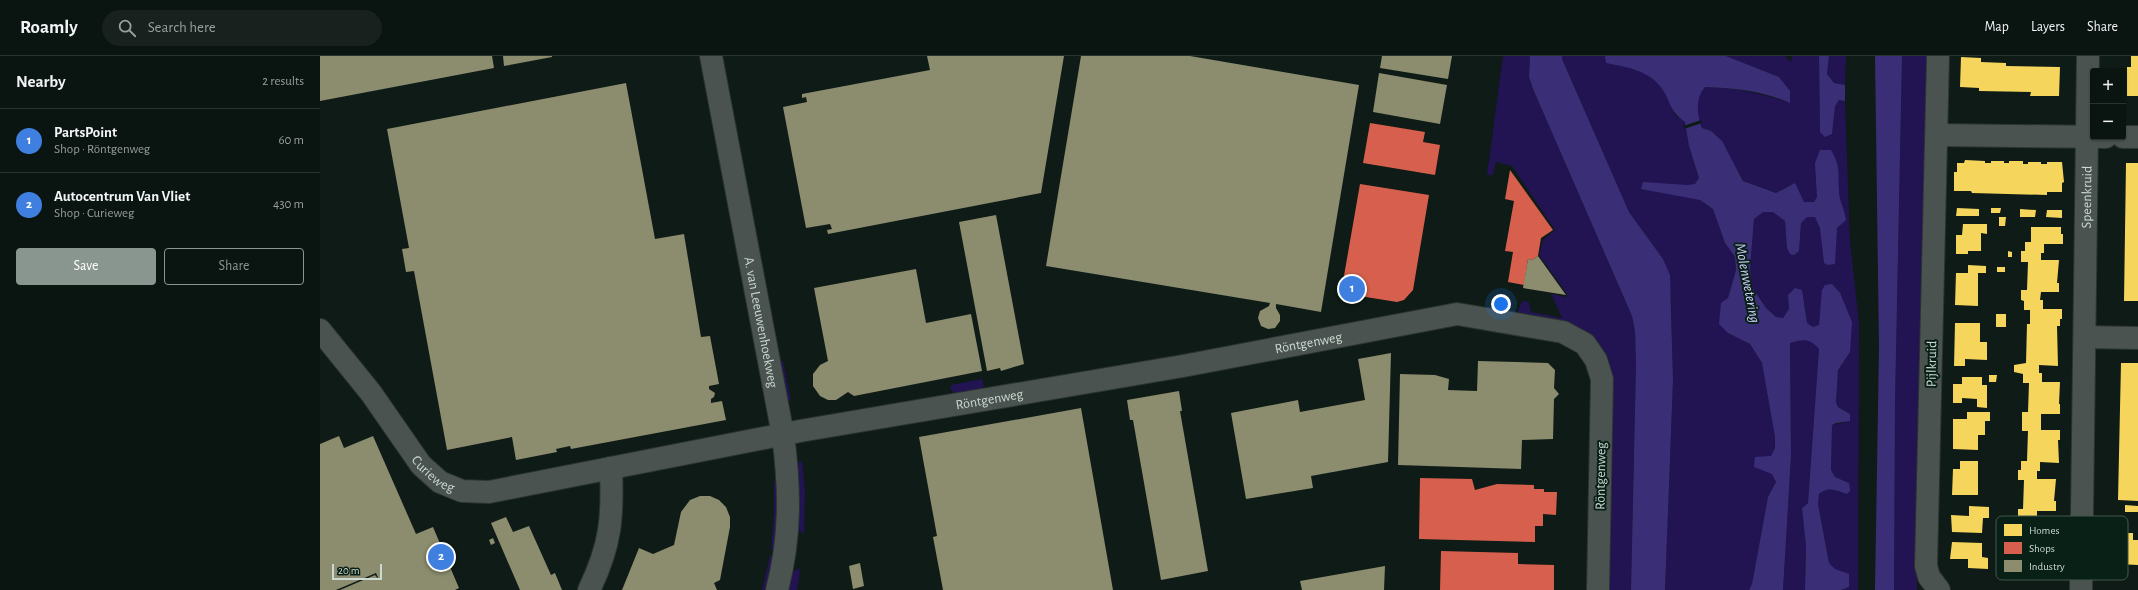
<!DOCTYPE html>
<meta charset="utf-8">
<style>
:root{--surface:#0a1410;--page:#18211e;--text:#f1f3f6;--muted:#999e9f;--line:#2a3330;--accent:#899690}
body{margin:0;font-family:"Alegreya Sans",sans-serif;background:var(--page);color:var(--text)}
.controls{position:absolute;right:12px;top:12px;display:grid;overflow:hidden;border-radius:4px;box-shadow:0 1px 3px #0004}
.controls button{width:36px;height:36px;display:grid;place-items:center;padding:0;border:0;border-bottom:1px solid var(--line);background:var(--surface);color:var(--text);font:20px sans-serif}
.scale{position:absolute;left:12px;bottom:10px;width:50px;box-sizing:border-box;padding-left:4px;border:2px solid #cbd9d2;border-top:0;font-size:11px;line-height:14px;white-space:nowrap;color:#cbd9d2;-webkit-text-stroke:3px #092017;paint-order:stroke}
.you{position:absolute;left:1181px;top:248px;width:14px;height:14px;margin:-10px;border:3px solid #fff;border-radius:50%;background:#1a73e8;box-shadow:0 0 0 6px #1a73e833}
.badge{display:grid;place-items:center;width:26px;height:26px;border-radius:50%;background:var(--accent);color:#fff;font-size:13px;font-weight:700}
.pin{position:absolute;translate:-50% -50%;border:2px solid #fff;box-shadow:0 1px 4px #0006}
.list{margin:0;padding:0;list-style:none}
h2{display:flex;justify-content:space-between;align-items:center;height:52px;margin:0;padding:0 16px;font-size:17px}
h2 small{font-size:13px;font-weight:400;color:var(--muted)}
.list li{display:grid;grid-template-columns:26px 1fr auto;gap:12px;align-items:center;box-sizing:border-box;height:64px;padding:0 16px;border-top:1px solid var(--line)}
.list b{display:block;font-size:15px;white-space:nowrap}
.list p{margin:0;font-size:13px;white-space:nowrap;color:var(--muted)}
.list em{font-size:13px;font-style:normal;color:var(--muted)}
.actions{display:flex;gap:8px;padding:12px 16px}
.actions a{flex:1;padding:9px 0;border:1px solid var(--accent);border-radius:4px;text-align:center;font-size:14px;color:var(--accent)}
.actions .main{background:var(--accent);color:#fff}
.icon{flex:none;width:22px;height:22px;fill:none;stroke:currentColor;stroke-width:2;stroke-linecap:round;stroke-linejoin:round}
.map{position:relative;flex:none;width:1818px;height:534px;overflow:hidden}
header{display:flex;align-items:center;gap:24px;box-sizing:border-box;height:56px;padding:0 20px;background:var(--surface);border-bottom:1px solid var(--line)}
header strong{font-size:19px}
nav{display:flex;gap:22px;margin-inline-start:auto;font-size:14px}
.search{width:280px;height:36px;background:var(--page);display:flex;align-items:center;gap:10px;box-sizing:border-box;padding:0 14px;border-radius:22px;color:var(--muted);font-size:15px}
main{display:flex}
aside{flex:1;background:var(--surface)}
.map>svg:first-child{display:block}
</style>
<header>
<strong>Roamly</strong>
<div class="search"><svg class="icon" aria-label="search" viewBox="0 0 24 24"><circle cx="10" cy="10" r="6"/><path d="M15 15l6 6"/></svg>Search here</div>
<nav><a>Map</a><a>Layers</a><a>Share</a></nav>
</header>
<main>
<aside>
<h2>Nearby<small>2 results</small></h2>
<ul class="list">
<li><span class="badge" style="background:#3f7fe0">1</span><div><b>PartsPoint</b><p>Shop · Röntgenweg</p></div><em>60 m</em></li>
<li><span class="badge" style="background:#3f7fe0">2</span><div><b>Autocentrum Van Vliet</b><p>Shop · Curieweg</p></div><em>430 m</em></li>
</ul>
<div class="actions"><a class="main">Save</a><a>Share</a></div>
</aside>
<div class="map">
<svg width="1818" height="534" viewBox="0 0 1818 534">
<rect width="100%" height="100%" fill="#0e1b16"/>
<!-- green -->
<path fill="#221353" d="M1183,0h27l-1,21 4,12 99,227 3,15 1,33 -5,226h-25l2,-225 -89,-48 -2,-4 5,-12 7,1 2,10 31,6 -11,-24 15,3 1,-3 -28,-39 4,-15 12,-10 -43,-64 -16,-4 -3,13h-6z
M1242,0h86l27,59 10,7 4,24 10,32 -3,5 4,17 13,9 12,34 10,14 1,13 -8,28v35l22,11 12,19 13,74c0,17 -7,27 1,45l-8,15 -16,87 -3,6h-84l8,-210 -2,-83 -8,-38 -34,-47 -67,-153z
M1406,0h59l6,6 1,-6h27l1,76 12,2 3,-29 4,-5 6,1 5,141 9,80 -1,268h-17l8,-3 -20,-24 -11,-59 1,-10c9,-8 16,-4 28,0l2,-11 -14,-6 -4,-7 1,-45 14,-3 4,-8 -12,-7 -2,-5 2,-32 12,-18 -29,-36 -2,9 -6,2 -6,-4 -3,-21 -16,-7 1,14 -6,9 -7,-1 -10,-9 -14,-21 -2,-19 4,-49 8,-7h11l12,9 2,27 12,3 2,-28 -12,-37 -13,7 -33,-12 -3,-7 -29,-43 -9,-3c-5,-13 -7,-29 2,-41 32,1 57,6 86,16l-11,-26z
M1509,0h17l-1,29 -11,-2 -7,-9z
M1582,0h25l-10,534h-23l1,-187z
M1484,283l9,2 6,8 -11,154 -6,5 4,38 -1,44h-22l8,-134 -1,-113z
M460,305h3l8,40 -5,-1z
M662,323l2,7 -6,5 -24,3 -4,-7 1,-2z
M482,405l3,29 -1,44 -7,-5 -1,-60 2,-7z
M454,426h5l-3,68h-5l3,-36z
M450,499l6,1 -7,34h-7z
M479,512l1,5 -3,17h-11l4,-16z"/>
<!-- water -->
<path fill="#3a2f76" d="M1210,0h32v3l67,153 34,47 7,16 3,105 -8,210h-34l5,-226 -1,-33 -3,-15 -99,-227 -4,-12z
M1285,0h121l53,21 11,14v12c-27,-12 -56,-15 -85,-16 -10,11 -8,28 -3,41l9,3 11,10 21,40 33,12 19,-10 9,19h10l3,-5 -2,-34 5,-13h11c12,19 5,29 9,49 2,7 5,13 6,21l-9,8 -2,36 -7,1 -4,-2 -4,-35 -5,-11h-8l-6,6 -2,28 -5,4 -4,-1 -3,-6 -2,-27 -12,-9h-10l-9,7 -4,49 2,19 14,21 10,9 7,1 6,-9 -1,-14 7,-7 7,2 5,33 6,4 6,-2 3,-35 3,-5 7,-1 8,9 12,29 -2,30 -12,18 -2,32 2,5 12,7v7l-14,2 -4,2 -1,45 4,7 14,6 1,8 -3,3c-11,-4 -19,-8 -28,0l-1,10 11,59 6,6 14,5v13l-8,3h-36l1,-44 -4,-38 6,-5 11,-154c-9,-11 -16,-10 -29,-6l1,113 -8,134h-34l3,-6 16,-87 8,-15 -4,-8 -18,-7 1,-10 16,-1 4,-8v-11l-13,-74 -12,-19 -22,-11 -9,-9 2,-21 7,-5 8,-28 -1,-13 -10,-14 -12,-34 -13,-9 -59,-11 2,-7 44,3 8,-1 4,-6 -10,-32 -4,-24c-17,-12 -14,-22 -25,-36 -13,-16 -34,-19 -54,-23z
M1499,0h10l-2,18 7,9 11,2v16l-6,-1 -4,6 -3,28 -7,3 -5,-5z
M1555,0h27l-7,347 -1,187h-19l4,-242z"/>
<!-- pier -->
<path fill="#0e1b16" d="M1381,64l1,3 -18,6 -1,-3z"/>
<!-- homes -->
<path fill="#f6d55c" d="M1811,0h7v40h-11v-29h4z
M1641,1l20,1v4l25,1v3l54,1 -1,29h-29l1,-4 -52,-1v-3l-19,-1z
M1645,104l20,1v2h6v-2h13v2h5v-2h14v3h5v-2h13v2h6v-2h15l2,20 -2,1v9h-15v3l-75,-2 -1,-2h-17v-19h3v-9h7z
M1806,107h12v138h-14z
M1637,152l22,1v7h-23z
M1671,152h10l-1,5h-9z
M1700,153l16,1 -1,7h-15z
M1727,154h15v8l-16,-1z
M1679,161h7l-1,9h-6z
M1643,168h24v10l-6,-1v18h-13v3h-12v-19h6z
M1711,171h30v7h2v10h-19v9h-3v7h18l-2,23h2v9h-18l-1,8h3v9h19v10h-2v7h-3l1,40 -19,-1v8h3v9h18l-1,22h1v10h-19v16h19v10h-2l1,23 -19,-1v9h-3v8h19l-2,22h2v10h-19v8h20l1,42 -19,-1v9h-19v-11h6v-39h-8v-10h5l1,-29h-6v-10h3v-9h6l1,-30h-6v-19h6l1,-29h-6v-9l-9,-2v-7l12,-2 1,-39h3v-14h-6v-9l-3,-1v-10h6l1,-28h-7v-11h4v-9h6z
M1688,195l4,1v5h-4z
M1648,209l18,1v7h-8v33l-23,-1 1,-32h12z
M1677,211h8v5h-8z
M1676,258h10v13h-10z
M1635,267h25v19h7v18l-22,-1v7h-11z
M1801,307h17v138l-20,-1z
M1669,319h8l-1,7h-7z
M1642,321h20v8h5v23l-10,-1v-8l-15,-1v5h-9v-19h9z
M1647,356h23v9h-5v14h-7v15l-25,-1v-30h14z
M1640,405h18v34h-26l1,-26h7z
M1805,449l13,1v6h-13z
M1649,450l20,1v11h-6l-1,15 -30,-1 -1,-17 18,1z
M1798,477h15v7h5v25l-21,-1 1,-9h-4l1,-11h3z
M1632,486l30,1v14l6,1v11l-20,-1v-9h-18z"/>
<!-- shops -->
<path fill="#d6604d" d="M1050,67l55,9 -2,10 17,3 -5,30 -72,-12z
M1190,114l43,60 -12,8 -3,18 -6,4 -4,-1 -4,26 -16,-3 5,-30 -8,-1 9,-50 -9,-2z
M1040,128l69,11 -16,95 -9,10 -7,2 -56,-9z
M1100,422l52,1 3,11 22,-6 37,1v4h10v3h13l-1,23 -13,-1v12h-8v16l-116,-3z
M1121,495l77,2v11l36,1v25h-114z"/>
<!-- industry -->
<path fill="#8c8c6e" d="M0,0h172l2,12 -174,33z
M183,0h49v1l-48,9z
M607,0h137l-23,137 -213,41 -1,-4 5,-1 -2,-5 -24,4 -23,-121 24,-5 -1,-5 -4,1v-4l128,-24z
M761,0h109l169,29 -38,227 -45,-8v4l4,7v6l-5,7 -7,1 -7,-3 -3,-8 2,-7 9,-5 1,-3 -224,-37z
M1062,0h70l-4,23 -68,-11z
M1059,17l68,12 -7,39 -67,-12z
M306,27l29,156 29,-5 17,103 9,-1 9,48 -10,2v3l6,4 -1,4 -3,2v4l11,-2 4,19 -155,29 -1,-3 -14,3 1,3 -41,8 -4,-23 -65,13 -33,-179 -8,1 -4,-23 7,-1 -22,-119z
M676,159l28,149 -23,7 -1,-3 -13,3 -28,-149z
M1218,200l28,39 -43,-7 5,-29 4,1z
M596,213l10,54 45,-9 11,57 -128,25 -6,-4 -12,8h-8l-8,-4 -7,-10v-12l7,-9 8,-4 -14,-73z
M1071,297l-3,109 -77,14 2,12 -67,11 -15,-86 67,-13 2,12 65,-12 -7,-41z
M1158,305l70,2 7,7 -1,18 5,6 -5,5 -1,40 -31,1 -1,29 -123,-4 2,-91 35,1 14,4 -1,11 29,1z
M859,335l3,20h-2l28,160 -47,9 -28,-160h-3l-3,-20z
M761,352l32,182h-170l-10,-53 4,-1 -18,-99z
M19,380l5,12 29,-12 43,98 17,-7 26,61 -4,2h-115l35,-15 4,5 -3,-7 -40,17h-16v-146z
M380,440h10l9,4 7,7 4,10v10l-10,53 -6,3 3,7h-95l17,-42 14,6 21,-9 7,-33 9,-12z
M186,461l7,15 16,-6 22,49 4,-2 7,17h-42l-29,-67z
M173,482l2,5 -4,2 -2,-5z
M540,507l4,23 -11,3 -4,-23z
M1065,510l-1,24h-82l-2,-9z"/>
<g fill="none" stroke-linecap="round" stroke-linejoin="round">
<!-- minor casing -->
<g stroke="#2b3430" stroke-width="24">
<g id="minor">
<path id="s1" d="M391,0l72,379c7,54 8,101 -6,155"/>
<path d="M1618,0l-12,510 3,11 10,13"/>
<path d="M1617,79l169,2"/>
<path d="M1803,81h15"/>
<path id="s2" d="M0,274l51,63 50,72 19,17 22,9 27,1 311,-61 383,-65 274,-52 106,18 22,12 11,16 6,19 -4,211"/>
<path d="M1765,281l53,1"/>
<path d="M269,534c22,-45 24,-73 22,-122"/>
<path id="s3" d="M1761,534l7,-534"/>
</g>
</g>
<!-- minor -->
<use href="#minor" stroke="#4a534f" stroke-width="22"/>
</g>
<g text-anchor="middle" stroke-width="4" stroke-linejoin="round" paint-order="stroke">
<!-- street labels -->
<g font-size="14" fill="#cbd9d2" stroke="#092017">
<text dy="5" stroke="none"><textPath href="#s3" startOffset="393">Speenkruid</textPath></text>
<text dy="5" stroke="none"><textPath href="#s1" startOffset="271">A. van Leeuwenhoekweg</textPath></text>
<text dy="5" stroke="none"><textPath href="#s2" startOffset="1078">Röntgenweg</textPath></text>
<text transform="translate(1611 308) rotate(-89)" y="5">Pijlkruid</text>
<text dy="5" stroke="none"><textPath href="#s2" startOffset="754">Röntgenweg</textPath></text>
<text dy="5" stroke="none"><textPath href="#s2" startOffset="184">Curieweg</textPath></text>
<text transform="translate(1280 420) rotate(-89)" y="5">Röntgenweg</text>
</g>
<!-- water labels -->
<g font-size="15" font-style="italic" fill="#cccbf9" stroke="#092017">
<text transform="translate(1428 227) rotate(79)" y="5">Molenwetering</text>
</g>
</g>
<!-- legend -->
<rect x="1676" y="460" width="132" height="64" rx="6" fill="#092017" stroke="#43584f" stroke-width="1"/>
<rect x="1684" y="468" width="18" height="12" fill="#f6d55c"/>
<rect x="1684" y="486" width="18" height="12" fill="#d6604d"/>
<rect x="1684" y="504" width="18" height="12" fill="#8c8c6e"/>
<g font-size="11" fill="#cbd9d2">
<text x="1709" y="478">Homes</text>
<text x="1709" y="496">Shops</text>
<text x="1709" y="514">Industry</text>
</g>
</svg>
<div class="controls">
<button>+</button>
<button>−</button>
</div>
<div class="scale">20 m</div>
<div class="you"></div>
<div class="pin badge" style="left:1032px;top:233px;background:#3f7fe0">1</div>
<div class="pin badge" style="left:121px;top:501px;background:#3f7fe0">2</div>
</div>
</main>
